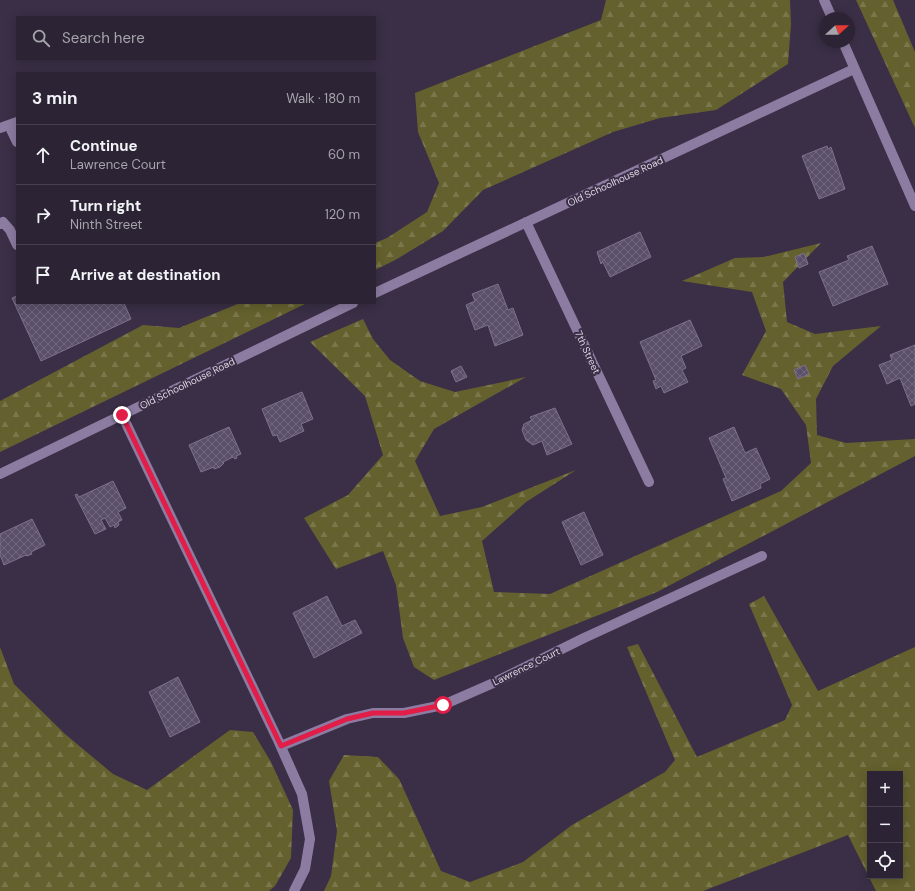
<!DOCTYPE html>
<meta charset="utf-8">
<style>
:root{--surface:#2c2334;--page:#342b3c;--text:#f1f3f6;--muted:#a6a4ac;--line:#48404f}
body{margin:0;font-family:"DM Sans",sans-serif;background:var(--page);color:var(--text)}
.controls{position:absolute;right:12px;bottom:12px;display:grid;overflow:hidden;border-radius:0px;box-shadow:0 2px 10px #0003}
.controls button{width:36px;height:36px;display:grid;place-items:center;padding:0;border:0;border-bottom:1px solid var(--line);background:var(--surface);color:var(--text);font:20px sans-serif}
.compass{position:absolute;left:819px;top:12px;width:36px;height:36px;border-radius:50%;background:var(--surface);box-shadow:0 2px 10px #0003;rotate:69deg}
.stop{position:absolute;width:12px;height:12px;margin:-9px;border:3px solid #e11d48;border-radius:50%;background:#fff}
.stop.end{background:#e11d48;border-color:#fff;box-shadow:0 1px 4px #0008}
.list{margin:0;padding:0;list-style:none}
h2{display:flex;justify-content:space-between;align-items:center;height:52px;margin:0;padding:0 16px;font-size:17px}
h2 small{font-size:13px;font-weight:400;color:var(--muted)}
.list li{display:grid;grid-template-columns:26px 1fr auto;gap:12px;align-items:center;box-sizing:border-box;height:60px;padding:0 16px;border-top:1px solid var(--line)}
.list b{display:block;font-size:15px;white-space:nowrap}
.list p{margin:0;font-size:13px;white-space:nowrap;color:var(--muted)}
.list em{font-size:13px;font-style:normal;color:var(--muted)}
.icon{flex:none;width:22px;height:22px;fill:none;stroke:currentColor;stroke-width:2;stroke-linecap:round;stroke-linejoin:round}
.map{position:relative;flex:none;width:915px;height:891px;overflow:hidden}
.search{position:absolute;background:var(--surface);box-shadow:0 2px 10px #0003;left:16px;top:16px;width:360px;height:44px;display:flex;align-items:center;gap:10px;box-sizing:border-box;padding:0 14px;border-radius:0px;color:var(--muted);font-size:15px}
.panel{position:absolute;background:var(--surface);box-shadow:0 2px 10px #0003;left:16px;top:72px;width:360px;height:232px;border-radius:0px}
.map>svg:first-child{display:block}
</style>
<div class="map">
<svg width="915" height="891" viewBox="0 0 915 891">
<defs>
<pattern id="forest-firs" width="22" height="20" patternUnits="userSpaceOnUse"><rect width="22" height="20" fill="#65612e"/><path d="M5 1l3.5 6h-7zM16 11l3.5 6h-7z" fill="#7a774c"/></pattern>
<pattern id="building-cross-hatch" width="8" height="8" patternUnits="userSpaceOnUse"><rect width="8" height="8" fill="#5b5069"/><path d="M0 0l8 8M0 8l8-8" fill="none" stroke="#72687e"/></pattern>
</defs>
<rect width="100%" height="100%" fill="#3a2f46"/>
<!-- forest -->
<path fill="url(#forest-firs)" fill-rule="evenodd" d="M606,0h184l1,24 -3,40 -72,46 -56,8 -47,14 -130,58 -40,41 -46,28 -22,11v-27l12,-5 40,-26 12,-29 -21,-51 -3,-39 186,-73z
M856,0h37l22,52v76z
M821,243l-38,39 4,40 28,12 66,-8 -48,40 -17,33 1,36 29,8 69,-4v17l-258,136 -223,88 -20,-13 -11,-29 -7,-53 -13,-34 -47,18 -32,-51 44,-23 35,-40 -18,-59 -55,-54 53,-23 10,20 17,21 30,21 35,11 71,-15 -92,52 -19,32 25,55 42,-9 94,-37 -50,32 -44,39 12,51 56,2 231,-103 30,-28 -5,-38 -25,-36 -39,-14 24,-44 -14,-39 -70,-11 53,-23 29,-1z
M240,303h67l-307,149v-51l143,-76 36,3z
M764,596l54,95 97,-44v244h-39l-28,-56 -145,56h-379l7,-15 6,-45 -8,-50 15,-26 34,2 21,22 42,92 29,11 53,-20 49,-37 93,-53 10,-12 -48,-113 11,-3 59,113 88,-37 7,-15 -43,-101zM870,774h30v102h-30z
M0,647l14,37 51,50 48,40 34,16 83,-60 23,2 18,30 22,48 -2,48 -16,28 -6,5h-269z"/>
<!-- building -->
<path fill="url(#building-cross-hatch)" stroke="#7d718b" d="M827,146l1,3 3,-2 14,42 -26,10 -17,-43z
M640,232l11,25 -41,20 -7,-15 -2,2 -4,-12z
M872,246l16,38 -55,22 -14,-34 30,-12 -2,-4z
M804,253l4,11 -9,4 -4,-11z
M498,284l10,26 5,-2 10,27 -28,11 -7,-21 -13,5 -9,-25 9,-4 -3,-7z
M17,296v7h107l7,16 -90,42 -29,-63z
M690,320l12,26 -21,10 5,12 -4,2 6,12 -24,11 -3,-7 -5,3 -3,-8 3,-1 -16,-38z
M915,345v59l-4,2 -11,-28 -13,6 -8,-19 13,-5 -2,-5z
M805,365l4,9 -11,5 -4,-9z
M461,366l6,11 -11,5 -5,-11z
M302,392l11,27 -12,5 3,7 -24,11 -3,-7 -4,1 -11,-27z
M555,408l17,36 -25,11 -5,-14 -9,4 -7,-5 -4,-10 2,-6 8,-4 -2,-3z
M229,427l12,27 -5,2 1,2 -2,1 -2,-2 -10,5 1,1 -4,4 -6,2v-2l-13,5 -12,-27z
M734,427l11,26 11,-5 14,31 -10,5 1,4 -29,13 -9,-22 3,-1 -17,-40z
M113,481l13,27 -8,4 4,8 -4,2 1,3 -4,3 -1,-3 -4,2 -5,-9 -4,2 5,9 -11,5 -20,-39 2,-1 2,3z
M584,512l19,43 -22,10 -19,-43z
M32,519l13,26 -14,7 1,2 -5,2 -1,-1 -22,10 -4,-10v-21z
M327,596l15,30 13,-6 7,13 -48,25 -21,-45z
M178,677l22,45 -30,15 -21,-45z"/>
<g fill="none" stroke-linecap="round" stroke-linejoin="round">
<!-- minor -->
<path stroke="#8d7ca2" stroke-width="10" d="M824,0l8,18
M843,42l72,164
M9,125l8,17
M0,128l17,-6
M526,222l123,260
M0,224l3,-2 7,8 7,15
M375,293l479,-224
M122,415l155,323 25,56 8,45 -5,30 -11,22
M0,474l353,-171
M281,746l66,-27 26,-6h31l39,-8 48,-21 93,-46 178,-82"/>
</g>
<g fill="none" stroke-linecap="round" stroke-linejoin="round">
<!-- route -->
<path stroke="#e11d48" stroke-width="5" d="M122,415l159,331 66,-27 26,-6h31l39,-8"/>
</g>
<g text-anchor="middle" stroke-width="4" stroke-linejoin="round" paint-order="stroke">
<!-- street labels -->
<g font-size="10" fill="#dcd5e4" stroke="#3a2f46">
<text transform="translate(615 181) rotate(-25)" y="4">Old Schoolhouse Road</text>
<text transform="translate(588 352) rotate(65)" y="4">7th Street</text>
<text transform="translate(187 383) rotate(-26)" y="4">Old Schoolhouse Road</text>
<text transform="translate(526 666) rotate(-26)" y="4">Lawrence Court</text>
</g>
</g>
</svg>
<div class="controls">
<button>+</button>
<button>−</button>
<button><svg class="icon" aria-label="locate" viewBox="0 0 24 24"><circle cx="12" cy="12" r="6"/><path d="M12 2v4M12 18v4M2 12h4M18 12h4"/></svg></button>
</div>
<svg class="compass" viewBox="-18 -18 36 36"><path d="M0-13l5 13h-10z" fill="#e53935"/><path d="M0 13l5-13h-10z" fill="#a6a4ac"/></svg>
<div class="stop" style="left:443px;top:705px"></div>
<div class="stop end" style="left:122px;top:415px"></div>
<div class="search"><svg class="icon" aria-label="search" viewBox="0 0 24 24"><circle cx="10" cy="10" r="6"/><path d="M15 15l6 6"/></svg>Search here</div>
<section class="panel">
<h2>3 min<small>Walk · 180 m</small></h2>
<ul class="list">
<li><svg class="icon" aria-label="ahead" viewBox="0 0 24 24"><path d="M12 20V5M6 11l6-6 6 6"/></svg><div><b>Continue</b><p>Lawrence Court</p></div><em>60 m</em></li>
<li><svg class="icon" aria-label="right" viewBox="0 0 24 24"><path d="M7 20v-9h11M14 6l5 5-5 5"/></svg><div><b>Turn right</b><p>Ninth Street</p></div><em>120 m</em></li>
<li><svg class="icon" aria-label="arrive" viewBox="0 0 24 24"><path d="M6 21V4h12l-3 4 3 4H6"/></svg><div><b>Arrive at destination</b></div></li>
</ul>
</section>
</div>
